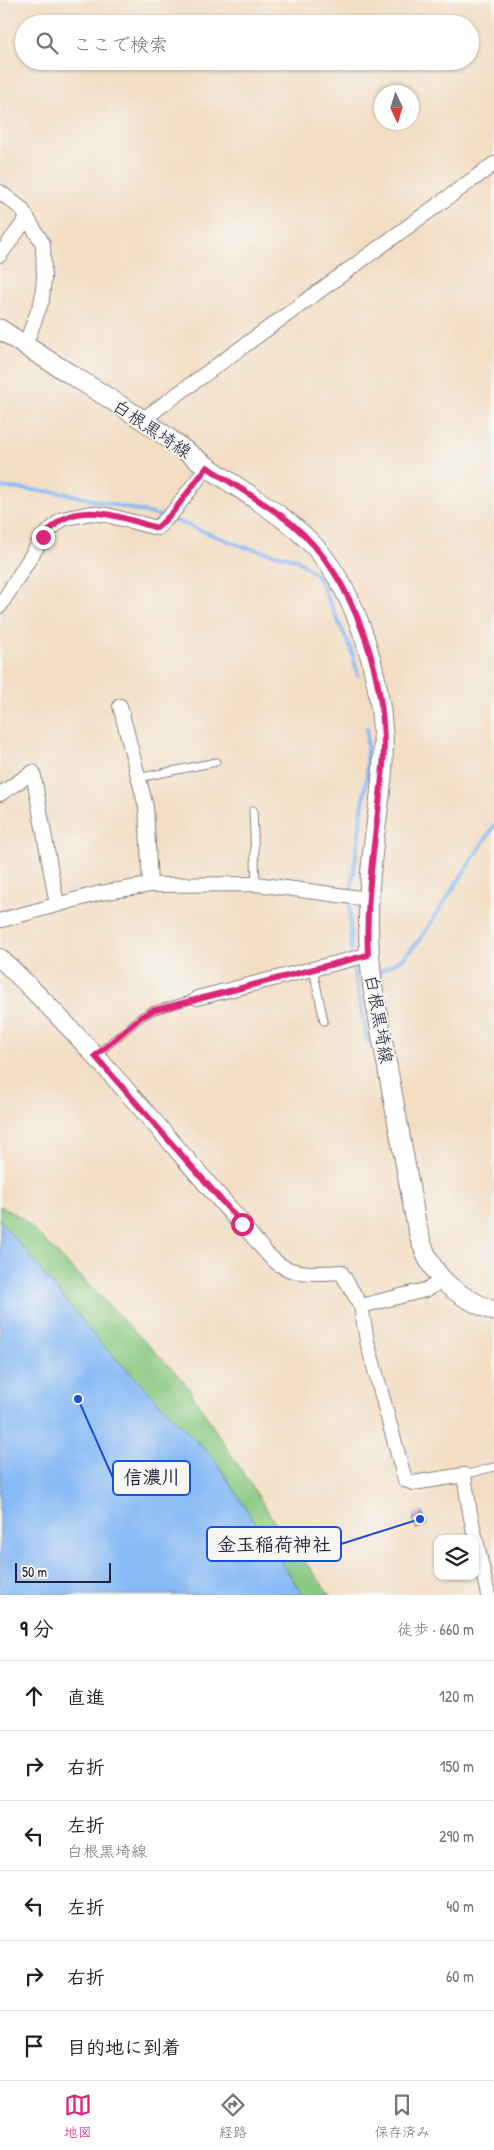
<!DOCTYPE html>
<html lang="ja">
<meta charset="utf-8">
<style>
:root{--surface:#fff;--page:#f2f2f2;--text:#202124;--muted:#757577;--line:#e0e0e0;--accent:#db2777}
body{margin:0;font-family:"Patrick Hand","Klee One",sans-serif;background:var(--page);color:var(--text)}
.controls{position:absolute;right:15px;bottom:15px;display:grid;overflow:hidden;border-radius:10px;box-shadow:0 1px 4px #0004}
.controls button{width:45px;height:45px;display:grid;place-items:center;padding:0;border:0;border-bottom:1px solid var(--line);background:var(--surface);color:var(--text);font:25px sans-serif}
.compass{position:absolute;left:374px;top:85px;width:45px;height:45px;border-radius:50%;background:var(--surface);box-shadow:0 1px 4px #0004;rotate:176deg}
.scale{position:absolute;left:15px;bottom:12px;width:96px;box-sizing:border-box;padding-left:5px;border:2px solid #22223b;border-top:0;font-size:14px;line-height:18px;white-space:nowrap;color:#22223b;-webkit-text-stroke:4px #f6f6f2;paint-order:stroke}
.stop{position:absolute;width:15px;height:15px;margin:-11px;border:4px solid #db2777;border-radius:50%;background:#fff}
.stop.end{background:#db2777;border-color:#fff;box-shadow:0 1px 5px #0008}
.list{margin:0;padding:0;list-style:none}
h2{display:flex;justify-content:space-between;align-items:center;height:65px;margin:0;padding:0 20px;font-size:21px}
h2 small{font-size:16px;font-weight:400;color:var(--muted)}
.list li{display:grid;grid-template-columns:32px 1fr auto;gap:15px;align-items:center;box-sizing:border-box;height:70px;padding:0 20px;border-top:1px solid var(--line)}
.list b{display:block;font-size:19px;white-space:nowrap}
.list p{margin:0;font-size:16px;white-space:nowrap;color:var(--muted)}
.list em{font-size:16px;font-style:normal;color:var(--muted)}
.icon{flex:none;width:28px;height:28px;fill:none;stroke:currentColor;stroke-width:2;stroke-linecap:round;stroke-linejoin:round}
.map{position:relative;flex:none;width:494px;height:1595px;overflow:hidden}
.search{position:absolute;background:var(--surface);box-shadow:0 1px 4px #0004;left:15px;right:15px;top:15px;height:55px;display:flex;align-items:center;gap:12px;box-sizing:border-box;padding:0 18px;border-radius:28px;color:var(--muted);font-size:19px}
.sheet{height:485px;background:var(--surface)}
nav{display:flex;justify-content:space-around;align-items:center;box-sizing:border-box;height:70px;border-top:1px solid var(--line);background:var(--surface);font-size:14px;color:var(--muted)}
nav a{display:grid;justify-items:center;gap:2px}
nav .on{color:var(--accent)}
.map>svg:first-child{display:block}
</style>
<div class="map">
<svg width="494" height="1595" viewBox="0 0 494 1595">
<rect width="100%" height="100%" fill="#f6f6f2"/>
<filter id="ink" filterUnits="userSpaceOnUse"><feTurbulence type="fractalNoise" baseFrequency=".02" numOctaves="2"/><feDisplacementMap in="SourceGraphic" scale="10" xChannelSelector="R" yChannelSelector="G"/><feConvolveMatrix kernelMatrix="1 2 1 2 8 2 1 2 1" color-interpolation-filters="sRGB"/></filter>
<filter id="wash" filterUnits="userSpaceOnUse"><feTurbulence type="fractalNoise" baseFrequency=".0096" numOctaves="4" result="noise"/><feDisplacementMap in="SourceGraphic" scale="20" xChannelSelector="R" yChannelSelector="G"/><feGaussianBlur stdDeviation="1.12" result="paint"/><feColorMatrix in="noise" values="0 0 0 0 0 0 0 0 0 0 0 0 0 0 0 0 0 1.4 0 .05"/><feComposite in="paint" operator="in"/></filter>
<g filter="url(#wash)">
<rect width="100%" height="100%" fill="#f3dec4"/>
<!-- green -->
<path fill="#89c980" stroke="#56765e" d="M0,1206l22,12 161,162 88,136 59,79h-27l-90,-137 -116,-119 -97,-119z"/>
<!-- water -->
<path fill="#88baf5" stroke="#556e98" d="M0,1220l97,119 116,119 90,137h-303z"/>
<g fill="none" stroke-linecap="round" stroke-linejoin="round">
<!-- stream -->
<path stroke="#88baf5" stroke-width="4" d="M0,487l64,6 101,24
M171,519l73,28 52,12 21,16 34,74 7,26
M352,885l15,-111v-46
M350,905l1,45
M353,968l15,74
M379,972l24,-14 16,-17 75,-115"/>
</g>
<g id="blocks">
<!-- building -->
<path fill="#b1a8dc" d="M423,1511l4,11 -10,4 -5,-11z"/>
</g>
</g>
<g filter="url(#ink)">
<use href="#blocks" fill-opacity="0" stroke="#8a8080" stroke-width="1"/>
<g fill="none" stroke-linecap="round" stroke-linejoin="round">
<!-- service casing -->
<g stroke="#8a8080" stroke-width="9">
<path id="service" d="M138,778l78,-16
M253,810l3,74
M313,969l11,52
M95,1056l46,-39 11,-6 45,-13
M464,1475l30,-8"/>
</g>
<!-- minor casing -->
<g stroke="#8a8080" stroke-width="16">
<path id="minor" d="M0,192l22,17 21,35 1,33 -2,23 -17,46
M0,255l27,-37
M142,420l352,-256
M0,606l43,-69 19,-18 29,-6 16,2 50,13 16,-16 34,-45
M120,706l26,101 4,78
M0,794l33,-22 24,133
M2,920l98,-27 50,-8 106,-1 112,15
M197,998l171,-43
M242,1224c38,45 37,52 99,48l20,34 6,35 38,139 8,3 51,-8 6,38 18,82
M361,1306l64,-16 8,-4 7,-8"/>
</g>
<!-- tertiary casing -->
<g stroke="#8a8080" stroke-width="20">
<path id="tertiary" d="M0,958c87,82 163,176 242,266"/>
</g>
<!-- secondary casing -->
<g stroke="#8a8080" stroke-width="21">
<path id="secondary" d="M0,329c47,32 96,60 143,91 22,15 43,32 65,47 36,26 78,48 108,81 42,48 64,126 67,188 2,41 -7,82 -11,122 -5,45 -5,87 1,131l43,233c10,49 31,71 78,89"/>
</g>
<!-- service -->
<use href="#service" stroke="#fff" stroke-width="7"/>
<!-- minor -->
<use href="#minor" stroke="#fff" stroke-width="14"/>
<!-- tertiary -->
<use href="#tertiary" stroke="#fff" stroke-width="18"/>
<!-- secondary -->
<use href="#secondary" stroke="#fff" stroke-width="19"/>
</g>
</g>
<g fill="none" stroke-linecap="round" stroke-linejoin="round" filter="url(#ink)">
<!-- route -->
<path stroke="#db2777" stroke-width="6" d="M43,537c6,-6 12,-14 20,-18 29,-15 65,1 94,9l16,-16 34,-45c28,19 59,36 85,57 64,53 98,162 91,243 -6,63 -18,125 -15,188l-216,56 -11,6 -46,39 147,168"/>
</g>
<g text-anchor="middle" stroke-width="4" stroke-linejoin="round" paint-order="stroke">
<!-- street labels -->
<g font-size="18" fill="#22223b" stroke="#f6f6f2">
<text transform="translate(152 429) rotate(34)" y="6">白根黒埼線</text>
<text transform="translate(379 1019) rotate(80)" y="6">白根黒埼線</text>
</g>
</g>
<!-- callouts -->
<path fill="none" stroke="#1d4ed8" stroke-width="2" d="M78 1399L113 1478M420 1519L341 1544"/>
<g fill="#1d4ed8" stroke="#f6f6f2" stroke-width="2">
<circle cx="78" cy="1399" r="5"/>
<circle cx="420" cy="1519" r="5"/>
</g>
<g fill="#f6f6f2" stroke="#1d4ed8" stroke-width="2">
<rect x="113" y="1461" width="77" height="34" rx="5"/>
<rect x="207" y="1527" width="134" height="34" rx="5"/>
</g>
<g font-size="19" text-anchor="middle" font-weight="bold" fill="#22223b">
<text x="152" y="1484">信濃川</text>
<text x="274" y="1551">金玉稲荷神社</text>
</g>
</svg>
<div class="controls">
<button><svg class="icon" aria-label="layers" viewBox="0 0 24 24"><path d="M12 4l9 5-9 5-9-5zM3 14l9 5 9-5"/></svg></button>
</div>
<svg class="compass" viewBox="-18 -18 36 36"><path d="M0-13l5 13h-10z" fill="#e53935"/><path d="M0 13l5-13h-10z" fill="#757577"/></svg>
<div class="scale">50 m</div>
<div class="stop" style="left:242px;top:1224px"></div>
<div class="stop end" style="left:43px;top:537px"></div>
<div class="search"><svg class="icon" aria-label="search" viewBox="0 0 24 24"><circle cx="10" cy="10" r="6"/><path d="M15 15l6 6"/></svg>ここで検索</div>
</div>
<section class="sheet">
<h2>9 分<small>徒歩 · 660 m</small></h2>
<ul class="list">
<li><svg class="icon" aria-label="ahead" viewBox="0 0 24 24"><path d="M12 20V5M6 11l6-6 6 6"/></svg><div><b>直進</b></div><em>120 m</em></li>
<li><svg class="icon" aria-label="right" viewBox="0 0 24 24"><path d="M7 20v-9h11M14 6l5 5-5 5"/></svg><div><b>右折</b></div><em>150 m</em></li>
<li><svg class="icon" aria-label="left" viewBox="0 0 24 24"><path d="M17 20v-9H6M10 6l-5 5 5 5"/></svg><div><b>左折</b><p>白根黒埼線</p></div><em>290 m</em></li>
<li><svg class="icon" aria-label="left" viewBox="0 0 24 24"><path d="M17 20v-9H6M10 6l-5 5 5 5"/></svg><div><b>左折</b></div><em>40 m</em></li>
<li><svg class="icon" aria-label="right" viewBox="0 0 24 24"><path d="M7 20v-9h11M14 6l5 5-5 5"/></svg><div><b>右折</b></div><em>60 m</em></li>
<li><svg class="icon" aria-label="arrive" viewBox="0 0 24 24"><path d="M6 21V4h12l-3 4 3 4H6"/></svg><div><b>目的地に到着</b></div></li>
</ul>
</section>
<nav>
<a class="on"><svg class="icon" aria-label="map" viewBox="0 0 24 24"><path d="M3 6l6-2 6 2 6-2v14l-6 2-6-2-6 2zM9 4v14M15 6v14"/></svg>地図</a>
<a><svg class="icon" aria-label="directions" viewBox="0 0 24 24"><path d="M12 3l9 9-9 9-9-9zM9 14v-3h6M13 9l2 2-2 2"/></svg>経路</a>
<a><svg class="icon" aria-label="saved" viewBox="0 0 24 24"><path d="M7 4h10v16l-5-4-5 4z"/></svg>保存済み</a>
</nav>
